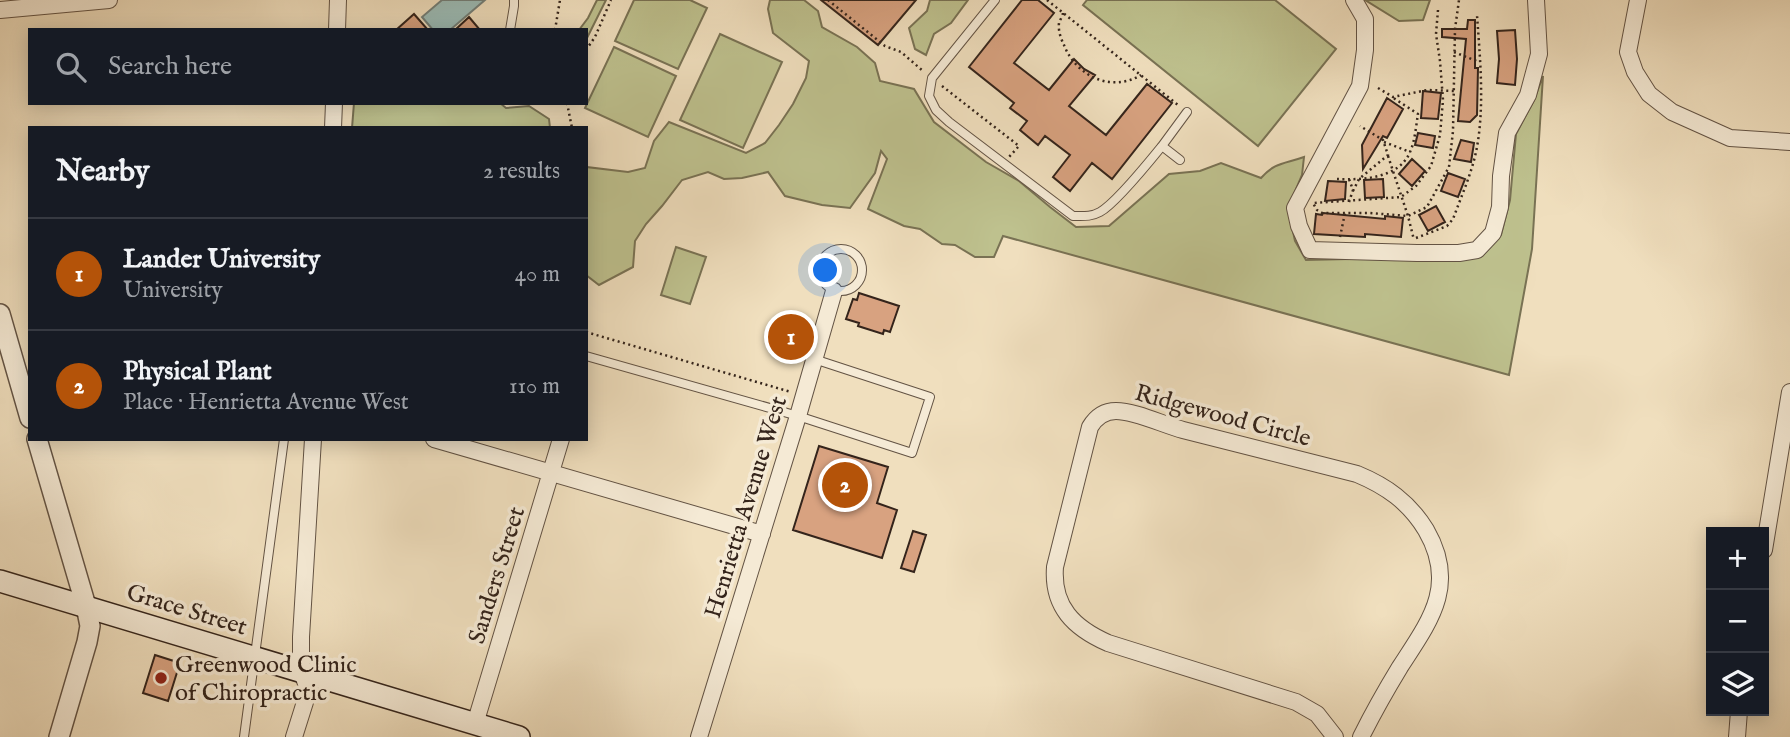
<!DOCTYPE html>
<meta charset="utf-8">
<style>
:root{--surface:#171b24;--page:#20242c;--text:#f1f3f6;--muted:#9ea1a6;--line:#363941;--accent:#b45309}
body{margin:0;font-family:"IM FELL English",serif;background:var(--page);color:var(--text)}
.controls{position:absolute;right:21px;bottom:21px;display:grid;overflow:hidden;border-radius:0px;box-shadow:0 4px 18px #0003}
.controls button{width:63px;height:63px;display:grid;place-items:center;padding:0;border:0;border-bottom:2px solid var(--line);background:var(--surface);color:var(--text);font:35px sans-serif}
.you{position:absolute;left:826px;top:271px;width:24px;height:24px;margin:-18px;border:5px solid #fff;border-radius:50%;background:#1a73e8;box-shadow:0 0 0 10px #1a73e833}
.badge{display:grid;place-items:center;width:46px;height:46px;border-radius:50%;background:var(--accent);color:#fff;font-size:23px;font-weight:700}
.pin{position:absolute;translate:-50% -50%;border:4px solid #fff;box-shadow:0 2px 7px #0006}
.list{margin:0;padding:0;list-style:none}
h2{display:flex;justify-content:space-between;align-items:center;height:91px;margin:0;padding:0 28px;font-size:30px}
h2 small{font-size:23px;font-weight:400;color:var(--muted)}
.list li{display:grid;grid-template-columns:46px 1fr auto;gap:21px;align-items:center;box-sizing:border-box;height:112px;padding:0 28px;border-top:2px solid var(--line)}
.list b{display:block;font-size:26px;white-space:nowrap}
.list p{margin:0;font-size:23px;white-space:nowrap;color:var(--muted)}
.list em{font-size:23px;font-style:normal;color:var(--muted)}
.icon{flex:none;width:38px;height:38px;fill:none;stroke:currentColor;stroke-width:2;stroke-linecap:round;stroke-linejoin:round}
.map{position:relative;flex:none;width:1790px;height:737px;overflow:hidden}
.search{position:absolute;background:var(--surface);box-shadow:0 4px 18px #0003;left:28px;top:28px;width:560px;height:77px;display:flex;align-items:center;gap:18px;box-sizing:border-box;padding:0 24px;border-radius:0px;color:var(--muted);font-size:26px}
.panel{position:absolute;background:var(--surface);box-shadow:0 4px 18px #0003;left:28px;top:126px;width:560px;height:315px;border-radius:0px}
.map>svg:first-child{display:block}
</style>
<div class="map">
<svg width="1790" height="737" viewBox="0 0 1790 737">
<rect width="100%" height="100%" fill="#f0dfbe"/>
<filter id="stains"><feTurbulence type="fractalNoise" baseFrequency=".00286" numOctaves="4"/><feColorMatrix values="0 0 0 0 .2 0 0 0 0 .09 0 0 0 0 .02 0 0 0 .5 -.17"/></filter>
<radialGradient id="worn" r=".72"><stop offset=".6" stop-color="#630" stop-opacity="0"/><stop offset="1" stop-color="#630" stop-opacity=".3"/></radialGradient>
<!-- green -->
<path fill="#bec18e" stroke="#797254" stroke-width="2" d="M597,0h9l-20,40v-10h-7l9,-12z
M634,0h56l17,8 -29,61 -63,-28z
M770,0h34l14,11 4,16 35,20 18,16 5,18 34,8 20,33 52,40 33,19 31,26 26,20 33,-1 60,-52 31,-3 21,-8 40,15c14,-16 23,-14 43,-21l-2,18 -14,33 7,33 11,19 176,-4 19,-21 9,-35 6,-66 18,-34 9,-24 -11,173 -23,126 -506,-139 -9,21h-19l-20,-12 -13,-1 -22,-15 -16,-3 -36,-17 19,-50 -6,-8 -6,22 -25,35 -28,-3 -37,-9 -17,-24 -26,6 -18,1 -16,-7 -26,8 -20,26 -16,18 -11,17 -2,26 -34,18 -13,-10v-108l42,5 17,-4 9,-27 15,-19 77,31 19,-10 14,-18 14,-21 13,-26 3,-17 -36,-28 -5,-24z
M930,0h38l-17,23 -17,11 -8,21 -11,-6 -6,-21 18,-17z
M1087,0h188l61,49 -78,97 -175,-141z
M1365,0h65l-7,20 -24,1z
M720,34l62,28 -39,86 -63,-28z
M614,47l62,29 -28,61 -63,-29z
M354,103h146l6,5 23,-2 20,13 1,9h-198z
M676,247l30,10 -16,47 -29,-9z"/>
<!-- water -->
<path fill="#9bbcb7" stroke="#727f79" stroke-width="2" d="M442,0h43l-35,30h-17l-11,-13z"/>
<!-- building -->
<path fill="#d8a280" stroke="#34241b" stroke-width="2" d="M821,0h95l-38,45z
M1022,0h16l16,13 -40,50 35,27 25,-31 10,10 11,6 -26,31 37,29 41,-51 25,19 -60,76 -20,-16 -22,28 -17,-14 17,-22 -25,-19 -7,9 -18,-15 7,-9 -17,-13 4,-5 -45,-36z
M414,14l14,16h-32z
M469,17l11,13h-25z
M1468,20h7v48h3l-1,47 -7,7 -12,-1 8,-82 -24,-2v-8h25z
M1515,30l2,29 -2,26 -18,-2 2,-24 -2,-28z
M1423,91l18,2 -3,26 -17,-1z
M1387,98l16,11 -16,29 -4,-2 -20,33 -1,-24z
M1418,133l17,3 -2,12 -18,-3z
M1461,140l13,3 -3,19 -17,-3z
M1412,159l13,12 -13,15 -13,-12z
M1448,173l17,6 -7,18 -17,-6z
M1383,179l1,18 -19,1 -1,-18z
M1328,181l18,1 -1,17 -20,2z
M1436,206l9,16 -17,9 -9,-16z
M1323,213l62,6v-3l18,2 -2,19 -36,-3v3l-51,-3 2,-20 6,1z
M859,293l40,13 -9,26 -6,-2 -1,4 -25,-8 1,-3 -13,-4 7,-20 4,1z
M819,446l69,21 -11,36 20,7 -15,48 -89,-28z
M913,531l13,4 -12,37 -13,-4z
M155,655l25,8 -12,38 -25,-8z"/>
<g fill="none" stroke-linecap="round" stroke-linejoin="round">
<!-- service casing -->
<g stroke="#635344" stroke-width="10">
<path id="service" d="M995,0l-63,78 -3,18 7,14 13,12 124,94c10,0 18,1 27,-4 16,-9 49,-50 62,-66l18,14
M510,30l4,-24v-6
M1162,146l25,-34
M820 270a21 21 0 1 1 42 0a21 21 0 1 1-42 0Z
M586,356l212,60 114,37 18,-56 -116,-38
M244,737l40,-298"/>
</g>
<!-- minor casing -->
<g stroke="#635344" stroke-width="18">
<path id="minor" d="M1354,0l11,19v31l-5,36 -65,122 4,18 11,24 107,3h42l18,-3 16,-17 7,-26 1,-31 6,-43 21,-38 11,-41 -3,-54
M1638,0l-10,52 7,20 14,22 23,18 58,26 60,4
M0,10l109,-10
M337,30l1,-30
M333,128l1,-25
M434,439l328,95
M1764,550l26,-158
M475,724l86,-285
M294,737l11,-35 2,-16 -6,-16v-33l12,-198
M699,737l99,-321 36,-125
M1335,737l-18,-23 -21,-12 -188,-59c-34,-15 -56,-36 -53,-76l35,-140c6,-10 14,-16 26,-16 19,0 48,14 67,19 58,15 116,29 174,44 29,12 52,28 69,56 32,55 4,91 -26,137 -14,23 -27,46 -39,70
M1737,737l2,-26"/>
</g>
<!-- tertiary casing -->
<g stroke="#635344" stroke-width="22">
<path id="tertiary" d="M0,314l30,104
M37,439l49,167 4,20 -3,16 -28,95"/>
</g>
<!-- secondary casing -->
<g stroke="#34241b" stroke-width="24">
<path id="secondary" d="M0,581l519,156"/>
</g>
<!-- path -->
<path stroke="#34241b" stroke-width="2.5" stroke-dasharray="2 3.5" stroke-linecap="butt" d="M828,0l57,46 16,6 22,19
M1047,0l131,105
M1438,10l-2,24 4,27 3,39 -3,35 -9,31 -15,20 -15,11 -88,6 4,7 5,3h48l38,3 19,-9 22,-40 4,-36 2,-102 4,-29
M1063,13c0,1 -4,10 -4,10 -1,8 2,16 5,22 12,31 47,48 77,30
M555,30l5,-30
M586,50l9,-13 16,-37
M1454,52l25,10
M942,86l77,60 -10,11
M1378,88l15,9 34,-7 28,1
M567,103l5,25
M1384,142l26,10
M1388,156l20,60 6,24
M1337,179c24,1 62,0 73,-27 5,-11 6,-26 8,-38l-26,-17
M1353,191l6,-12 29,-24 -5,-15 -23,-14
M1349,202l4,-12 -4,-11
M1340,237l5,-24
M1416,238l31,-12 6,-7c8,-22 18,-44 23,-67 9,-43 4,-94 1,-137
M586,332l205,60"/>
<!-- service -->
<use href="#service" stroke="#f5ead5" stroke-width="8"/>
<!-- minor -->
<use href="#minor" stroke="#f5ead5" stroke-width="16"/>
<!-- tertiary -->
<use href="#tertiary" stroke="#f5ead5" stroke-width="19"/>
<!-- secondary -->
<use href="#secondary" stroke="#f5ead5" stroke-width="21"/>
</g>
<!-- markers -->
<circle fill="#8f2418" stroke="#f5ead5" stroke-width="2.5" cx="161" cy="678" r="7"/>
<g text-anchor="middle" stroke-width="7" stroke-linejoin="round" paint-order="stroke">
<!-- street labels -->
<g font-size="24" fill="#34241b" stroke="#f5ead5">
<text transform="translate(1223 415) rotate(15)" y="8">Ridgewood Circle</text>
<text transform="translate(745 507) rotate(-73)" y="8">Henrietta Avenue West</text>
<text transform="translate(496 575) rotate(-73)" y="8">Sanders Street</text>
<text transform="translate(187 609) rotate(17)" y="8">Grace Street</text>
</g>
<!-- poi labels -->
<g font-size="24" fill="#34241b" stroke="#f5ead5" text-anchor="start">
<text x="175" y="672">Greenwood Clinic<tspan x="175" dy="28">of Chiropractic</tspan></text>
</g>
</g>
<rect width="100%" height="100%" filter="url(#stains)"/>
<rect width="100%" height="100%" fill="url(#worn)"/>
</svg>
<div class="controls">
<button>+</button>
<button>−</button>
<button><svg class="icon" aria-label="layers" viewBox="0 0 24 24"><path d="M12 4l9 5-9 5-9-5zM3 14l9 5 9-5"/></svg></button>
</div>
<div class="you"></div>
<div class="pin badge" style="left:791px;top:337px">1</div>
<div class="pin badge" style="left:845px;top:485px">2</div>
<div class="search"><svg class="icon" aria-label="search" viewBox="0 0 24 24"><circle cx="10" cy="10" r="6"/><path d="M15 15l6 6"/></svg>Search here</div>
<section class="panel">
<h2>Nearby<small>2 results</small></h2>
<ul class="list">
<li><span class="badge">1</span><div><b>Lander University</b><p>University</p></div><em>40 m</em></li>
<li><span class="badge">2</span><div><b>Physical Plant</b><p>Place · Henrietta Avenue West</p></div><em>110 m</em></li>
</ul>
</section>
</div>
